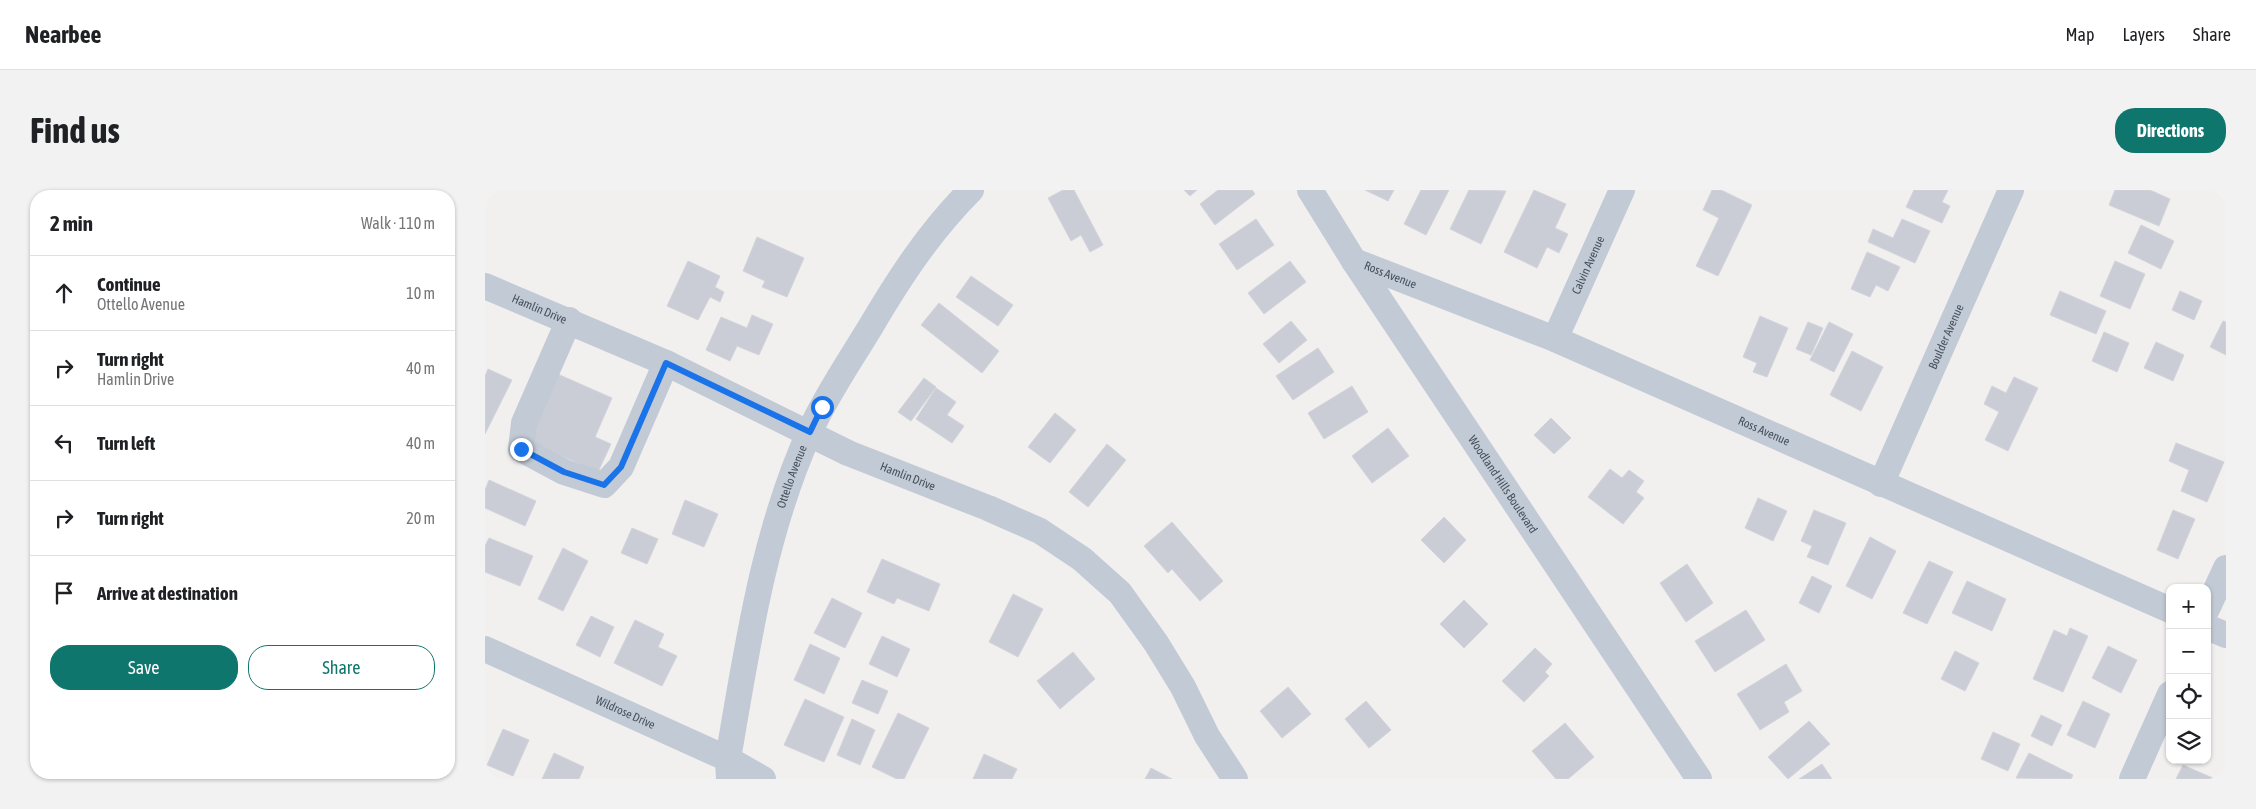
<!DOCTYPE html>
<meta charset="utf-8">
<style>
:root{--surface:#fff;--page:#f2f2f2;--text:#202124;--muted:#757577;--line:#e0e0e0;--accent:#0f766e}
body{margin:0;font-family:"Asap Condensed",sans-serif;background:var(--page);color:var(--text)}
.controls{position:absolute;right:15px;bottom:15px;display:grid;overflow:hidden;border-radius:10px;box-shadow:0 1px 4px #0004}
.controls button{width:45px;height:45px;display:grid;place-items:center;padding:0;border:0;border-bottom:1px solid var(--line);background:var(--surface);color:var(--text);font:25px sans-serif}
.stop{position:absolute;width:15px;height:15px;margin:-11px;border:4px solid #1a73e8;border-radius:50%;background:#fff}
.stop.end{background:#1a73e8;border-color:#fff;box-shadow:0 1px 5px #0008}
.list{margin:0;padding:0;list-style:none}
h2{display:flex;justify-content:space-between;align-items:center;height:65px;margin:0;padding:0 20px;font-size:21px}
h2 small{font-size:16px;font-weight:400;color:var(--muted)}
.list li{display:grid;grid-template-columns:32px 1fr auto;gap:15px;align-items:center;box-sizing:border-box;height:75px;padding:0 20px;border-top:1px solid var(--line)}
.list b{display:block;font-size:19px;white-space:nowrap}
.list p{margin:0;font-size:16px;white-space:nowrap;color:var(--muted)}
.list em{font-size:16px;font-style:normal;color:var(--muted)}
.actions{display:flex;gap:10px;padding:15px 20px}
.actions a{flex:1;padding:11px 0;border:1px solid var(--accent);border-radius:20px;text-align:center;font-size:18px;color:var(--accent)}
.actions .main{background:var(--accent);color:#fff}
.icon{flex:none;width:28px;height:28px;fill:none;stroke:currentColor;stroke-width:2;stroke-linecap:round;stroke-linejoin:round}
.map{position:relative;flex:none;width:1741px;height:589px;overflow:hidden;border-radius:20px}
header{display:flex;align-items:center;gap:30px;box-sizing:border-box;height:70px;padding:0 25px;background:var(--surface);border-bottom:1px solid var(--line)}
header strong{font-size:24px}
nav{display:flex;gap:28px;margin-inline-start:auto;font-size:18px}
.intro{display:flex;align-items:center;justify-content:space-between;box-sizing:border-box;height:120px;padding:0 30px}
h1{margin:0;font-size:35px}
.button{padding:12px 22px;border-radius:20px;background:var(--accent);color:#fff;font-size:18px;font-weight:700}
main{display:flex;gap:30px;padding:0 30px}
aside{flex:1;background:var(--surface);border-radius:20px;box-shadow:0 1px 4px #0004}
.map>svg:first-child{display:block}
</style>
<header>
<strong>Nearbee</strong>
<nav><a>Map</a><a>Layers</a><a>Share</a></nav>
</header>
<div class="intro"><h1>Find us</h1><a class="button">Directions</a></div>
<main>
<aside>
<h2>2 min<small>Walk · 110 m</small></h2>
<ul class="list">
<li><svg class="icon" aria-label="ahead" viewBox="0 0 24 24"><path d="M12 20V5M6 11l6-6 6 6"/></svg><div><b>Continue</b><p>Ottello Avenue</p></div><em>10 m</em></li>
<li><svg class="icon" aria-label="right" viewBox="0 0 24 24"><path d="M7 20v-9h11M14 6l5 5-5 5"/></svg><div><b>Turn right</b><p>Hamlin Drive</p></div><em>40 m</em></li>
<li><svg class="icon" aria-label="left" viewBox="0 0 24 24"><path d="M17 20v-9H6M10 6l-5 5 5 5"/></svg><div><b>Turn left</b></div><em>40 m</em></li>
<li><svg class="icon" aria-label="right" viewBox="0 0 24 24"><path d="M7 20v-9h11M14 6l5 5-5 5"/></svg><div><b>Turn right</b></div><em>20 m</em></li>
<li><svg class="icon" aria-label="arrive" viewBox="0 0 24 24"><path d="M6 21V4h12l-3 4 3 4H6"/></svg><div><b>Arrive at destination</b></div></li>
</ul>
<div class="actions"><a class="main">Save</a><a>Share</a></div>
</aside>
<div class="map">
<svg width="1741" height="589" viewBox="0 0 1741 589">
<rect width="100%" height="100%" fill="#f2efef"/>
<!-- building -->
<path fill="#cacdd5" stroke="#d2d4db" d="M578,0h11l29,55 -13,7 -9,-17 -10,6 -23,-43z
M699,0h13l-7,6z
M733,0h34l3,4 -40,31 -15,-21z
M880,0h29l-6,11z
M936,0h28l-23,45 -22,-11z
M984,0l37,1 -25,53 -31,-15z
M1049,0l32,14 -11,24 13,6 -9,19 -12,-6 -10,21 -33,-16z
M1227,0h9l31,15 -34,71 -22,-10 23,-48 -16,-8z
M1429,0h34l-6,12 8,4 -8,17 -36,-16z
M1630,0h35l20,9 -11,27 -50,-21z
M771,29l18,26 -37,25 -18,-26z
M1417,29l28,12 -15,32 -47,-21 5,-13 20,9z
M1656,35l33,16 -13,28 -33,-16z
M272,47l47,21 -17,39 -25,-10 3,-6 -22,-10z
M1382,62l33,15 -12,24 -12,-6 -6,12 -19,-8z
M203,71l32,15 -5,11 9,5 -4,10 -10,-5 -12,23 -31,-14z
M805,71l16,21 -42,32 -16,-21z
M1630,71l30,13 -15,35 -30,-13z
M486,86l42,29 -15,21 -42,-29z
M1575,101l46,20 -10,23 -46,-19z
M1695,101l22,10 -8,19 -22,-10z
M454,113l60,48 -17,22 -61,-48z
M267,125l21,9 -14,31 -22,-9 -7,15 -24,-11 15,-33 26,11z
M1275,126l28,12 -21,49 -14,-5 4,-9 -14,-6z
M806,131l16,19 -28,23 -16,-19z
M1738,131l3,1v33l-16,-8z
M1323,132l15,6 -12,27 -15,-6z
M1344,132l24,12 -19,38 -24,-12z
M1619,142l25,11 -12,29 -25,-11z
M1671,152l28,13 -11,26 -29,-13z
M833,158l16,24 -41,28 -17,-24z
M1367,161l31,16 -22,44 -31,-16z
M3,179l24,11 -27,54v-58z
M68,182l59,26 -17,39 16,7 -13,28 -75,-33z
M1529,187l24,11 -30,63 -23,-11 14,-28 -15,-8 8,-18 14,7z
M439,188l12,9 -25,34 -13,-9z
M867,196l16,26 -44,27 -16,-26z
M451,198l20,14 -9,13 17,11 -12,17 -36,-24z
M570,223l21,17 -26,33 -22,-16z
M1066,228l20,20 -17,16 -20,-19z
M903,238l21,28 -37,27 -20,-27z
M1691,253l48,19 -17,40 -26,-11 8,-21 -20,-9z
M622,254l19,16 -38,47 -19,-15z
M1125,279l12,9 7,-8 15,11 -8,11 8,6 -21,26 -35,-27z
M4,290l47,21 -11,25 -40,-18v-18z
M1273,308l29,13 -14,30 -28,-13z
M200,310l33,14 -14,33 -32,-13z
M1329,320l32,13 -18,42 -21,-8 5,-11 -11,-5z
M1688,320l22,9 -17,40 -21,-9z
M959,327l22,23 -22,23 -23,-23z
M687,332l51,59 -23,20 -28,-32 -4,4 -24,-27z
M147,338l26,11 -11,25 -26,-11z
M1385,347l26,14 -24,48 -26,-13z
M4,348l44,18 -13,30 -35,-14v-26z
M78,358l25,13 -25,50 -25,-12z
M397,369l58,25 -11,27 -32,-13 -3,6 -27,-12z
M1444,371l24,11 -26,52 -24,-11z
M1202,374l26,39 -27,19 -26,-39z
M1327,386l20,10 -13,27 -20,-10z
M1482,391l39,18 -14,32 -40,-18z
M528,404l30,15 -25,48 -29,-15z
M347,408l30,15 -17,35 -31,-15z
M979,410l24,24 -24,24 -24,-24z
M1261,420l19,30 -50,32 -20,-31z
M106,426l23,11 -14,30 -24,-12z
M150,430l29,14 -6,13 19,9 -15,30 -48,-23z
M1585,438l18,8 -25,56 -30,-13 21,-49 13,6z
M397,446l28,13 -13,28 -28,-13z
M325,454l30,14 -16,36 -30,-14z
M1623,456l29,14 -16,33 -29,-15z
M1050,458l17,16 -7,8 4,4 -25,26 -22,-21z
M1470,461l24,12 -14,28 -24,-12z
M588,462l22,27 -35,30 -23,-28z
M1301,474l16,27 -18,11 5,10 -29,18 -23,-36z
M377,490l26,11 -10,23 -26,-11z
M803,497l23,27 -29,24 -22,-27z
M320,509l39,18 -20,45 -40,-17z
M881,511l25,29 -22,18 -24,-29z
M1598,511l27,13 -15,34 -28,-13z
M413,523l31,15 -25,51h-7l-25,-12z
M1556,525l21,10 -10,21 -21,-10z
M367,529l23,11 -15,35 -23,-10z
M1324,531l21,23 -42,35 -20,-22z
M1080,533l29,34 -26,22h-12l-24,-28z
M18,539l26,11 -16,36 -26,-11z
M1508,542l27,12 -12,27 -27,-12z
M69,563l30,14 -5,12h-37z
M1544,563l44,22 -2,4 -55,-1z
M499,564l33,15 -5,10h-39z
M1337,574l10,15h-33z
M1698,575l32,14h-39z
M666,578l21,11h-27z"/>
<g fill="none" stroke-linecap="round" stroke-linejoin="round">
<!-- minor -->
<g stroke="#c1cad5" stroke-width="26">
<path id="s1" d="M825,0l44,71 345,518"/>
<path id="s2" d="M869,71l201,78 615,271"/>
<path id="s3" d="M0,96l181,77 182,90 140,55 52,23 42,28 38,34 36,50 27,44 24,49 28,43"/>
<path d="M84,130l-45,103 -3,26 43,23 40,13 17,-18 45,-104"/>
<path id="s4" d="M1070,149l67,-149"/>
<path id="s5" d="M1396,294l130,-294"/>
<path d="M1722,419l19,-41"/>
<path d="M1722,437l19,8"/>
<path id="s6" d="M0,459l243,110 35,20"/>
<path id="s7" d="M244,589l-1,-20c19,-110 35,-225 82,-328 17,-37 40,-70 61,-105 29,-49 59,-95 100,-136"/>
<path d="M1647,589l38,-85"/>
</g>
</g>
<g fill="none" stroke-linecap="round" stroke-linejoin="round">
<!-- route -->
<path stroke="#1a73e8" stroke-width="6" d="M36,259l43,23 40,13 17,-18 45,-104 144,69 12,-25"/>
</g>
<g text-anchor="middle" stroke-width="5" stroke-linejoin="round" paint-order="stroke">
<!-- street labels -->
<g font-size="12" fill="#45515e" stroke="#fff">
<text dy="4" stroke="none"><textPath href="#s4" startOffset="81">Calvin Avenue</textPath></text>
<text dy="4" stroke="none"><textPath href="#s2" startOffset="39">Ross Avenue</textPath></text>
<text dy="4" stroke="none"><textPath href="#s3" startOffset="59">Hamlin Drive</textPath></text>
<text dy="4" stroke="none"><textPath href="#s5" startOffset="161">Boulder Avenue</textPath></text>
<text dy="4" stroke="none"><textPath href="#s2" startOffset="444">Ross Avenue</textPath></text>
<text dy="4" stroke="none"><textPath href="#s3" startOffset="464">Hamlin Drive</textPath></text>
<text dy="4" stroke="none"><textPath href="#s7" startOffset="310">Ottello Avenue</textPath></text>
<text dy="4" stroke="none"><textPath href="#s1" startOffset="352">Woodland Hills Boulevard</textPath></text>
<text dy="4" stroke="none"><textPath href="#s6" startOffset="154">Wildrose Drive</textPath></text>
</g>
</g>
</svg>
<div class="controls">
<button>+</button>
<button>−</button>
<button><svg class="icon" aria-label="locate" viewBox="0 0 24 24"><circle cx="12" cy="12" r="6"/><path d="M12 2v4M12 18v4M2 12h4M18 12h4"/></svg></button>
<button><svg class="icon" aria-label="layers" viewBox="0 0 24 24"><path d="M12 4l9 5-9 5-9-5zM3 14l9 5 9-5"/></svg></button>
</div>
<div class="stop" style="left:337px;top:217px"></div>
<div class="stop end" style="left:36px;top:259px"></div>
</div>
</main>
